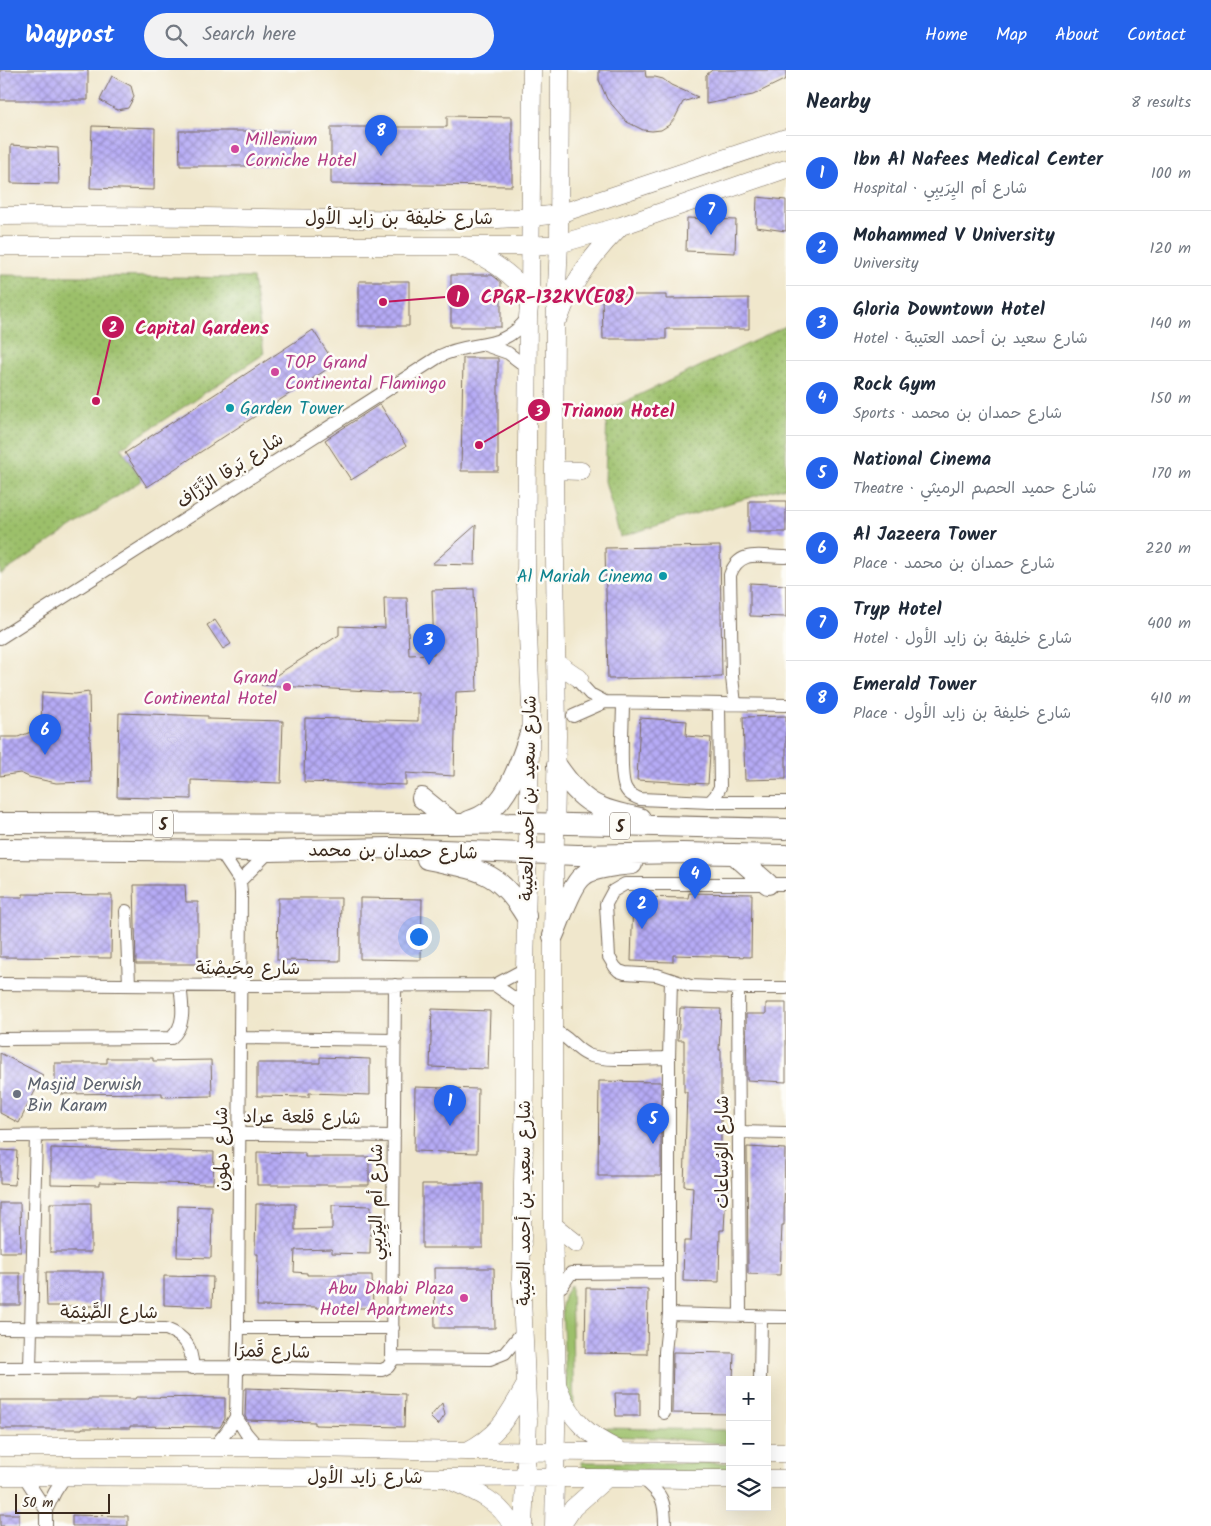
<!DOCTYPE html>
<meta charset="utf-8">
<style>
:root{--surface:#fff;--page:#f2f2f3;--text:#1f2937;--muted:#747a83;--line:#e0e1e3;--accent:#2563eb}
body{margin:0;font-family:Kalam,"Playpen Sans Arabic",sans-serif;background:var(--page);color:var(--text)}
.controls{position:absolute;right:15px;bottom:15px;display:grid;overflow:hidden;border-radius:0px;box-shadow:0 5px 20px #0002}
.controls button{width:45px;height:45px;display:grid;place-items:center;padding:0;border:0;border-bottom:1px solid var(--line);background:var(--surface);color:var(--text);font:25px sans-serif}
.scale{position:absolute;left:15px;bottom:12px;width:95px;box-sizing:border-box;padding-left:5px;border:2px solid #3b2a1e;border-top:0;font-size:14px;line-height:18px;white-space:nowrap;color:#3b2a1e;-webkit-text-stroke:4px #fdfcf7;paint-order:stroke}
.you{position:absolute;left:418px;top:866px;width:18px;height:18px;margin:-12px;border:4px solid #fff;border-radius:50%;background:#1a73e8;box-shadow:0 0 0 8px #1a73e833}
.badge{display:grid;place-items:center;width:32px;height:32px;border-radius:50%;background:var(--accent);color:#fff;font-size:16px;font-weight:700}
.pin{position:absolute;translate:-50% -41px;filter:drop-shadow(0 1px 2px #0008)}
.pin::after{content:'';position:absolute;top:26px;width:18px;height:15px;background:inherit;clip-path:polygon(0 0,100% 0,50% 100%)}
.list{margin:0;padding:0;list-style:none}
h2{display:flex;justify-content:space-between;align-items:center;height:65px;margin:0;padding:0 20px;font-size:21px}
h2 small{font-size:16px;font-weight:400;color:var(--muted)}
.list li{display:grid;grid-template-columns:32px 1fr auto;gap:15px;align-items:center;box-sizing:border-box;height:75px;padding:0 20px;border-top:1px solid var(--line)}
.list b{display:block;font-size:19px;white-space:nowrap}
.list p{margin:0;font-size:16px;white-space:nowrap;color:var(--muted)}
.list em{font-size:16px;font-style:normal;color:var(--muted)}
.icon{flex:none;width:28px;height:28px;fill:none;stroke:currentColor;stroke-width:2;stroke-linecap:round;stroke-linejoin:round}
.map{position:relative;flex:none;width:786px;height:1456px;overflow:hidden}
header{display:flex;align-items:center;gap:30px;box-sizing:border-box;height:70px;padding:0 25px;background:var(--accent);color:#fff}
header strong{font-size:24px}
nav{display:flex;gap:28px;margin-inline-start:auto;font-size:18px}
.search{width:350px;height:45px;background:var(--page);display:flex;align-items:center;gap:12px;box-sizing:border-box;padding:0 18px;border-radius:28px;color:var(--muted);font-size:19px}
main{display:flex}
aside{flex:1;background:var(--surface)}
.map>svg:first-child{display:block}
</style>
<header>
<strong>Waypost</strong>
<div class="search"><svg class="icon" aria-label="search" viewBox="0 0 24 24"><circle cx="10" cy="10" r="6"/><path d="M15 15l6 6"/></svg>Search here</div>
<nav><a>Home</a><a>Map</a><a>About</a><a>Contact</a></nav>
</header>
<main>
<div class="map">
<svg width="786" height="1456" viewBox="0 0 786 1456">
<defs>
<pattern id="park-dots" width="8" height="8" patternUnits="userSpaceOnUse" patternTransform="scale(1.25)"><rect width="8" height="8" fill="#9cc06a"/><path d="M2 2h.1M6 6h.1" fill="none" stroke="#809c57" stroke-width="1.8" stroke-linecap="round"/></pattern>
<pattern id="building-cross-hatch" width="8" height="8" patternUnits="userSpaceOnUse" patternTransform="scale(1.25)"><rect width="8" height="8" fill="#b6abf6"/><path d="M0 0l8 8M0 8l8-8" fill="none" stroke="#958bc7"/></pattern>
</defs>
<rect width="100%" height="100%" fill="#fdfcf7"/>
<filter id="ink" filterUnits="userSpaceOnUse"><feTurbulence type="fractalNoise" baseFrequency=".02" numOctaves="2"/><feDisplacementMap in="SourceGraphic" scale="10" xChannelSelector="R" yChannelSelector="G"/><feConvolveMatrix kernelMatrix="1 2 1 2 8 2 1 2 1" color-interpolation-filters="sRGB"/></filter>
<filter id="wash" filterUnits="userSpaceOnUse"><feTurbulence type="fractalNoise" baseFrequency=".0096" numOctaves="4" result="noise"/><feDisplacementMap in="SourceGraphic" scale="20" xChannelSelector="R" yChannelSelector="G"/><feGaussianBlur stdDeviation="1.12" result="paint"/><feColorMatrix in="noise" values="0 0 0 0 0 0 0 0 0 0 0 0 0 0 0 0 0 1.4 0 .05"/><feComposite in="paint" operator="in"/></filter>
<g filter="url(#wash)">
<rect width="100%" height="100%" fill="#f0e7cc"/>
<!-- grass -->
<path fill="#9cc06a" stroke="#6c7544" d="M571,1215l3,127 -8,-25 -4,-82 3,-11z
M602,1358l123,2 1,14 -63,-6 -60,-2z
M582,1392l148,1v10l-148,-4z"/>
<!-- park -->
<path fill="url(#park-dots)" stroke="#6c7544" d="M0,205l253,3 11,76 -143,94 21,32 -142,95z
M786,256v161l-56,16 -110,34 -15,-56 2,-71z"/>
<g id="blocks">
<!-- building -->
<path fill="url(#building-cross-hatch)" d="M0,0h88v30h-88z
M599,0h46l1,7h9l8,2 8,6 27,12 -15,5 -8,16 -6,7 -8,5 -9,1 -9,-1 -16,-8 -20,-23 -8,-19z
M712,0h74v9l-33,16 -47,9v-29z
M112,6l19,10 3,11 -6,11 -11,2 -17,-10z
M447,46l65,1v69l-181,-2v-57h116z
M92,56l63,2 -1,62 -64,-2z
M179,61h112v35h-111z
M11,75l47,3 1,36 -48,-1z
M757,127l29,3v31l-30,-4z
M687,148l49,2 -1,33 -49,-2z
M451,205h41l9,7v45h-50z
M359,211h50v45h-50z
M602,225h64v4l83,-1v31h-83v10h-63z
M313,260l22,34 -188,123 -22,-34z
M463,288h35v113h-37z
M380,334l26,42 -55,34 -26,-40z
M749,431h37v31h-37z
M476,455l-1,40 -43,-1z
M720,476l2,131 -114,2 -3,-131z
M750,513l36,2v32l-36,-1z
M474,519l3,102 -21,1 -2,84 -48,-3v12l-102,-3 1,-64 113,3v-29l-31,1v-1l-126,-7 78,-50v-9l46,2 -1,-30h23l2,57 25,-1 -2,-64z
M215,550l16,24 -8,5 -16,-24z
M42,622l33,2 14,-2 2,90 -35,1 -27,-6 -9,-4 -20,3v-39h18l23,-9z
M119,643l89,3v3l75,2 -2,62 -90,-3v19l-74,-2z
M786,646v63l-41,1 -2,-63z
M640,648l47,3 -1,15 25,2 -3,46 -71,-4z
M134,815h51l1,17h12v62h-62z
M689,823l63,1 -1,63 -78,-2v7l-42,-1 2,-64 55,1z
M23,824l89,1 -1,63 -111,-1v-60h23z
M278,828h63l-1,63 -63,-1z
M360,828l62,1 -1,61 -61,-1z
M766,933h20v79l-39,-2 -1,-66h20z
M680,938l41,1 -2,41h2v143h5l-2,37h-4l-1,52 -36,-1 1,-40h7l2,-54 -9,-1 3,-94h-3v-52h-6z
M432,939l58,2 -2,58 -58,-2z
M0,983l43,22 -24,48 -19,-10z
M320,987l50,2v36l-61,-2v4l-52,-1v-33h63z
M107,988h46v3l58,-1 1,36 -50,1v-4l-107,1v-31h52z
M599,1011l62,1v94h-63z
M415,1017l63,2 -1,64 -63,-2z
M747,1077l38,2 -1,76h-2l-2,50 -32,-1z
M51,1078l163,4 -1,32 -113,-2v3l-49,-1z
M0,1080l17,1 -2,34 -15,-1z
M257,1082l48,1v4h64v28h-112z
M422,1114h61v64h-61z
M0,1133h20l1,49h-21z
M50,1133h41v49h-41z
M256,1134h39v26l37,-1v-24l39,1 -1,48 -38,-1v-4l-37,1 -1,22 13,1v2h65l1,33h-56v-1l-60,-1 1,-52h-3z
M178,1136l34,1 -1,51 -34,-1z
M434,1198h60l1,60h-60z
M46,1202h57v34h-56z
M0,1203h20v32h-20z
M164,1206l49,1 -1,30 -48,-2z
M586,1218l62,1 -1,65 -62,-1z
M673,1282l61,1 -1,27h-3v34l-58,-1z
M246,1318l159,6 -1,33 -89,-2v-3l-68,-2 -2,-4z
M615,1323h25v23h-24z
M136,1327l89,1v21l-5,8 -90,-1v2h-48v1h-82v-29h88v-1h47z
M442,1333l3,12 -7,10 -8,-8z
M0,1444h19v12h-19z
M72,1445l56,1v10h-56z"/>
</g>
</g>
<g filter="url(#ink)">
<use href="#blocks" fill-opacity="0" stroke="#7a6c5b" stroke-width="1"/>
<g fill="none" stroke-linecap="round" stroke-linejoin="round">
<!-- minor casing -->
<g stroke="#7a6c5b" stroke-width="14">
<path id="minor" d="M485,275l23,8 20,15
M0,568l440,-282c35,-17 62,-3 88,-39
M579,612l11,12 15,8 181,3
M623,634c0,17 -4,70 2,83 3,7 8,9 15,12l70,3h76
M735,634l-3,-27 -2,-102c10,-28 33,-17 56,-18
M573,646l32,-14
M710,732l6,-7 4,-8 -1,-83
M240,811l30,-30
M786,814h-161l-12,7 -7,13 3,53 6,10 4,4 6,2 32,2 33,11 48,2h48
M126,841l3,73
M0,914l239,2 256,-1 30,-16
M495,915l30,21
M738,918l2,328
M554,961c15,5 20,18 34,24 20,7 60,3 81,3
M239,968l156,2
M0,969l171,-1c16,-13 11,-35 9,-53
M739,1062l47,1
M0,1066l205,-3 189,3
M554,1221l8,-5 9,-13 98,-1
M669,1244l117,3
M0,1258l166,1c21,8 25,18 27,39
M238,1258h155
M392,1288l98,1 15,-6 19,-23
M0,1298l236,-1 146,3 6,-3 4,-6 3,-376
M30,1298l6,-232
M760,1310l1,-63
M664,1343l1,-61 4,-38v-256l2,-78
M236,1347l10,16 12,14
M214,1377l14,-17 8,-13 2,-89 3,-435 -1,-12 -20,-30
M24,1406l22,34
M643,1409c20,16 22,22 22,47
M46,1456v-16l9,-18 11,-17"/>
</g>
<!-- secondary casing -->
<g stroke="#7a6c5b" stroke-width="19">
<path id="secondary" d="M0,146c116,-1 232,2 348,3 70,0 142,4 211,-5l227,-76
M0,176h530l29,-2 62,-18 165,-57
M464,179c27,10 48,25 66,47
M560,246c12,-34 34,-63 60,-89
M554,400l27,1
M556,592l23,16
M553,1155l23,18
M559,1319c12,32 29,46 60,61
M0,1377h258l208,4 264,2
M467,1381c32,-16 41,-35 58,-65
M767,1383h19
M0,1406l444,2c95,-2 190,1 286,1
M767,1409h19
M449,1410c23,10 52,21 63,46
M523,1456l5,-105 -7,-141 4,-193v-118l6,-261 -5,-123 2,-268 2,-21 2,-226
M554,1456l3,-143 -4,-158v-289l4,-200 -3,-266 1,-141 4,-85 1,-174
M561,1456l12,-18 34,-30"/>
</g>
<!-- primary casing -->
<g stroke="#7a6c5b" stroke-width="22">
<path id="primary" d="M557,696c26,38 39,43 83,52
M422,728l32,26
M469,751c37,-10 48,-51 60,-84
M0,753l454,1 74,-1 258,6
M0,779l270,2 119,-3 189,7 104,-2 104,2
M734,784l34,30
M427,789c50,11 70,9 99,57
M553,866c7,-15 18,-51 30,-60 10,-9 36,-10 49,-12"/>
</g>
<!-- minor -->
<use href="#minor" stroke="#fff" stroke-width="12"/>
<!-- secondary -->
<use href="#secondary" stroke="#fff" stroke-width="18"/>
<!-- primary -->
<use href="#primary" stroke="#fff" stroke-width="20"/>
</g>
</g>
<!-- markers -->
<g fill="#d1479c" stroke="#fdfcf7" stroke-width="2">
<circle cx="235" cy="79" r="5"/>
<circle cx="275" cy="302" r="5"/>
<circle cx="287" cy="617" r="5"/>
<circle cx="464" cy="1228" r="5"/>
</g>
<g fill="#0f9aa8" stroke="#fdfcf7" stroke-width="2">
<circle cx="230" cy="338" r="5"/>
<circle cx="663" cy="506" r="5"/>
</g>
<circle fill="#6b7280" stroke="#fdfcf7" stroke-width="2" cx="17" cy="1024" r="5"/>
<g text-anchor="middle" stroke-width="5" stroke-linejoin="round" paint-order="stroke">
<!-- shield labels -->
<g fill="#fdfcf7" stroke="#75695f" stroke-width="1">
<rect x="153" y="740.5" width="20" height="27" rx="4"/>
<rect x="610" y="742.5" width="20" height="27" rx="4"/>
</g>
<g font-size="16" font-weight="bold" fill="#3b2a1e">
<text x="163" y="760">5</text>
<text x="620" y="762">5</text>
</g>
<!-- hotel labels -->
<g font-size="18" fill="#b23c85" stroke="#fdfcf7" text-anchor="start">
<text x="245" y="75">Millenium<tspan x="245" dy="21">Corniche Hotel</tspan></text>
<text x="285" y="298">TOP Grand<tspan x="285" dy="21">Continental Flamingo</tspan></text>
<text x="277" y="613" text-anchor="end">Grand<tspan x="277" dy="21">Continental Hotel</tspan></text>
<text x="454" y="1224" text-anchor="end">Abu Dhabi Plaza<tspan x="454" dy="21">Hotel Apartments</tspan></text>
</g>
<!-- street labels -->
<g font-size="18" fill="#3b2a1e" stroke="#fdfcf7">
<text x="399" y="154">شارع خليفة بن زايد الأول</text>
<text transform="translate(230 400) rotate(-33)" y="6">شارع بَرقا الزَّرَّاف</text>
<text transform="translate(528 728) rotate(-89)" y="6">شارع سعيد بن أحمد العتيبة</text>
<text transform="translate(393 781) rotate(1)" y="6">شارع حمدان بن محمد</text>
<text x="248" y="904">شارع مِحَيصْنَة</text>
<text transform="translate(302 1047) rotate(1)" y="6">شارع قلعة عراد</text>
<text transform="translate(221 1079) rotate(-90)" y="6">شارع دلمون</text>
<text transform="translate(722 1082) rotate(-90)" y="6">شارع الوُساعات</text>
<text transform="translate(376 1132) rotate(-90)" y="6">شارع أم اليِرَيبِي</text>
<text transform="translate(524 1133) rotate(-90)" y="6">شارع سعيد بن أحمد العتيبة</text>
<text x="109" y="1248">شارع الصَّيْمَة</text>
<text transform="translate(272 1281) rotate(1)" y="6">شارع قَمرَا</text>
<text x="365" y="1413">شارع زايد الأول</text>
</g>
<!-- culture labels -->
<g font-size="18" fill="#0d838f" stroke="#fdfcf7" text-anchor="start">
<text x="240" y="344">Garden Tower</text>
<text x="653" y="512" text-anchor="end">Al Mariah Cinema</text>
</g>
<!-- worship labels -->
<g font-size="18" fill="#5b616d" stroke="#fdfcf7" text-anchor="start">
<text x="27" y="1020">Masjid Derwish<tspan x="27" dy="21">Bin Karam</tspan></text>
</g>
</g>
<!-- callouts -->
<path fill="none" stroke="#c2185b" stroke-width="2" d="M383 232L458 226M96 331L113 257M479 375L539 340"/>
<g fill="#c2185b" stroke="#fdfcf7" stroke-width="2">
<circle cx="383" cy="232" r="5"/>
<circle cx="96" cy="331" r="5"/>
<circle cx="479" cy="375" r="5"/>
<circle cx="458" cy="226" r="12"/>
<circle cx="113" cy="257" r="12"/>
<circle cx="539" cy="340" r="12"/>
</g>
<g font-size="15" text-anchor="middle" font-weight="bold" fill="#fff">
<text x="458" y="232">1</text>
<text x="113" y="262">2</text>
<text x="539" y="346">3</text>
</g>
<g font-size="19" text-anchor="middle" font-weight="bold" fill="#c2185b" stroke="#fdfcf7" stroke-width="5" stroke-linejoin="round" paint-order="stroke">
<text x="558" y="233">CPGR-132KV(E08)</text>
<text x="202" y="264">Capital Gardens</text>
<text x="618" y="347">Trianon Hotel</text>
</g>
</svg>
<div class="controls">
<button>+</button>
<button>−</button>
<button><svg class="icon" aria-label="layers" viewBox="0 0 24 24"><path d="M12 4l9 5-9 5-9-5zM3 14l9 5 9-5"/></svg></button>
</div>
<div class="scale">50 m</div>
<div class="you"></div>
<div class="pin badge" style="left:450px;top:1056px">1</div>
<div class="pin badge" style="left:642px;top:859px">2</div>
<div class="pin badge" style="left:429px;top:595px">3</div>
<div class="pin badge" style="left:695px;top:829px">4</div>
<div class="pin badge" style="left:653px;top:1074px">5</div>
<div class="pin badge" style="left:45px;top:685px">6</div>
<div class="pin badge" style="left:711px;top:165px">7</div>
<div class="pin badge" style="left:381px;top:86px">8</div>
</div>
<aside>
<h2>Nearby<small>8 results</small></h2>
<ul class="list">
<li><span class="badge">1</span><div><b>Ibn Al Nafees Medical Center</b><p>Hospital · شارع أم اليِرَيبِي</p></div><em>100 m</em></li>
<li><span class="badge">2</span><div><b>Mohammed V University</b><p>University</p></div><em>120 m</em></li>
<li><span class="badge">3</span><div><b>Gloria Downtown Hotel</b><p>Hotel · شارع سعيد بن أحمد العتيبة</p></div><em>140 m</em></li>
<li><span class="badge">4</span><div><b>Rock Gym</b><p>Sports · شارع حمدان بن محمد</p></div><em>150 m</em></li>
<li><span class="badge">5</span><div><b>National Cinema</b><p>Theatre · شارع حميد الحصم الرميثي</p></div><em>170 m</em></li>
<li><span class="badge">6</span><div><b>Al Jazeera Tower</b><p>Place · شارع حمدان بن محمد</p></div><em>220 m</em></li>
<li><span class="badge">7</span><div><b>Tryp Hotel</b><p>Hotel · شارع خليفة بن زايد الأول</p></div><em>400 m</em></li>
<li><span class="badge">8</span><div><b>Emerald Tower</b><p>Place · شارع خليفة بن زايد الأول</p></div><em>410 m</em></li>
</ul>
</aside>
</main>
